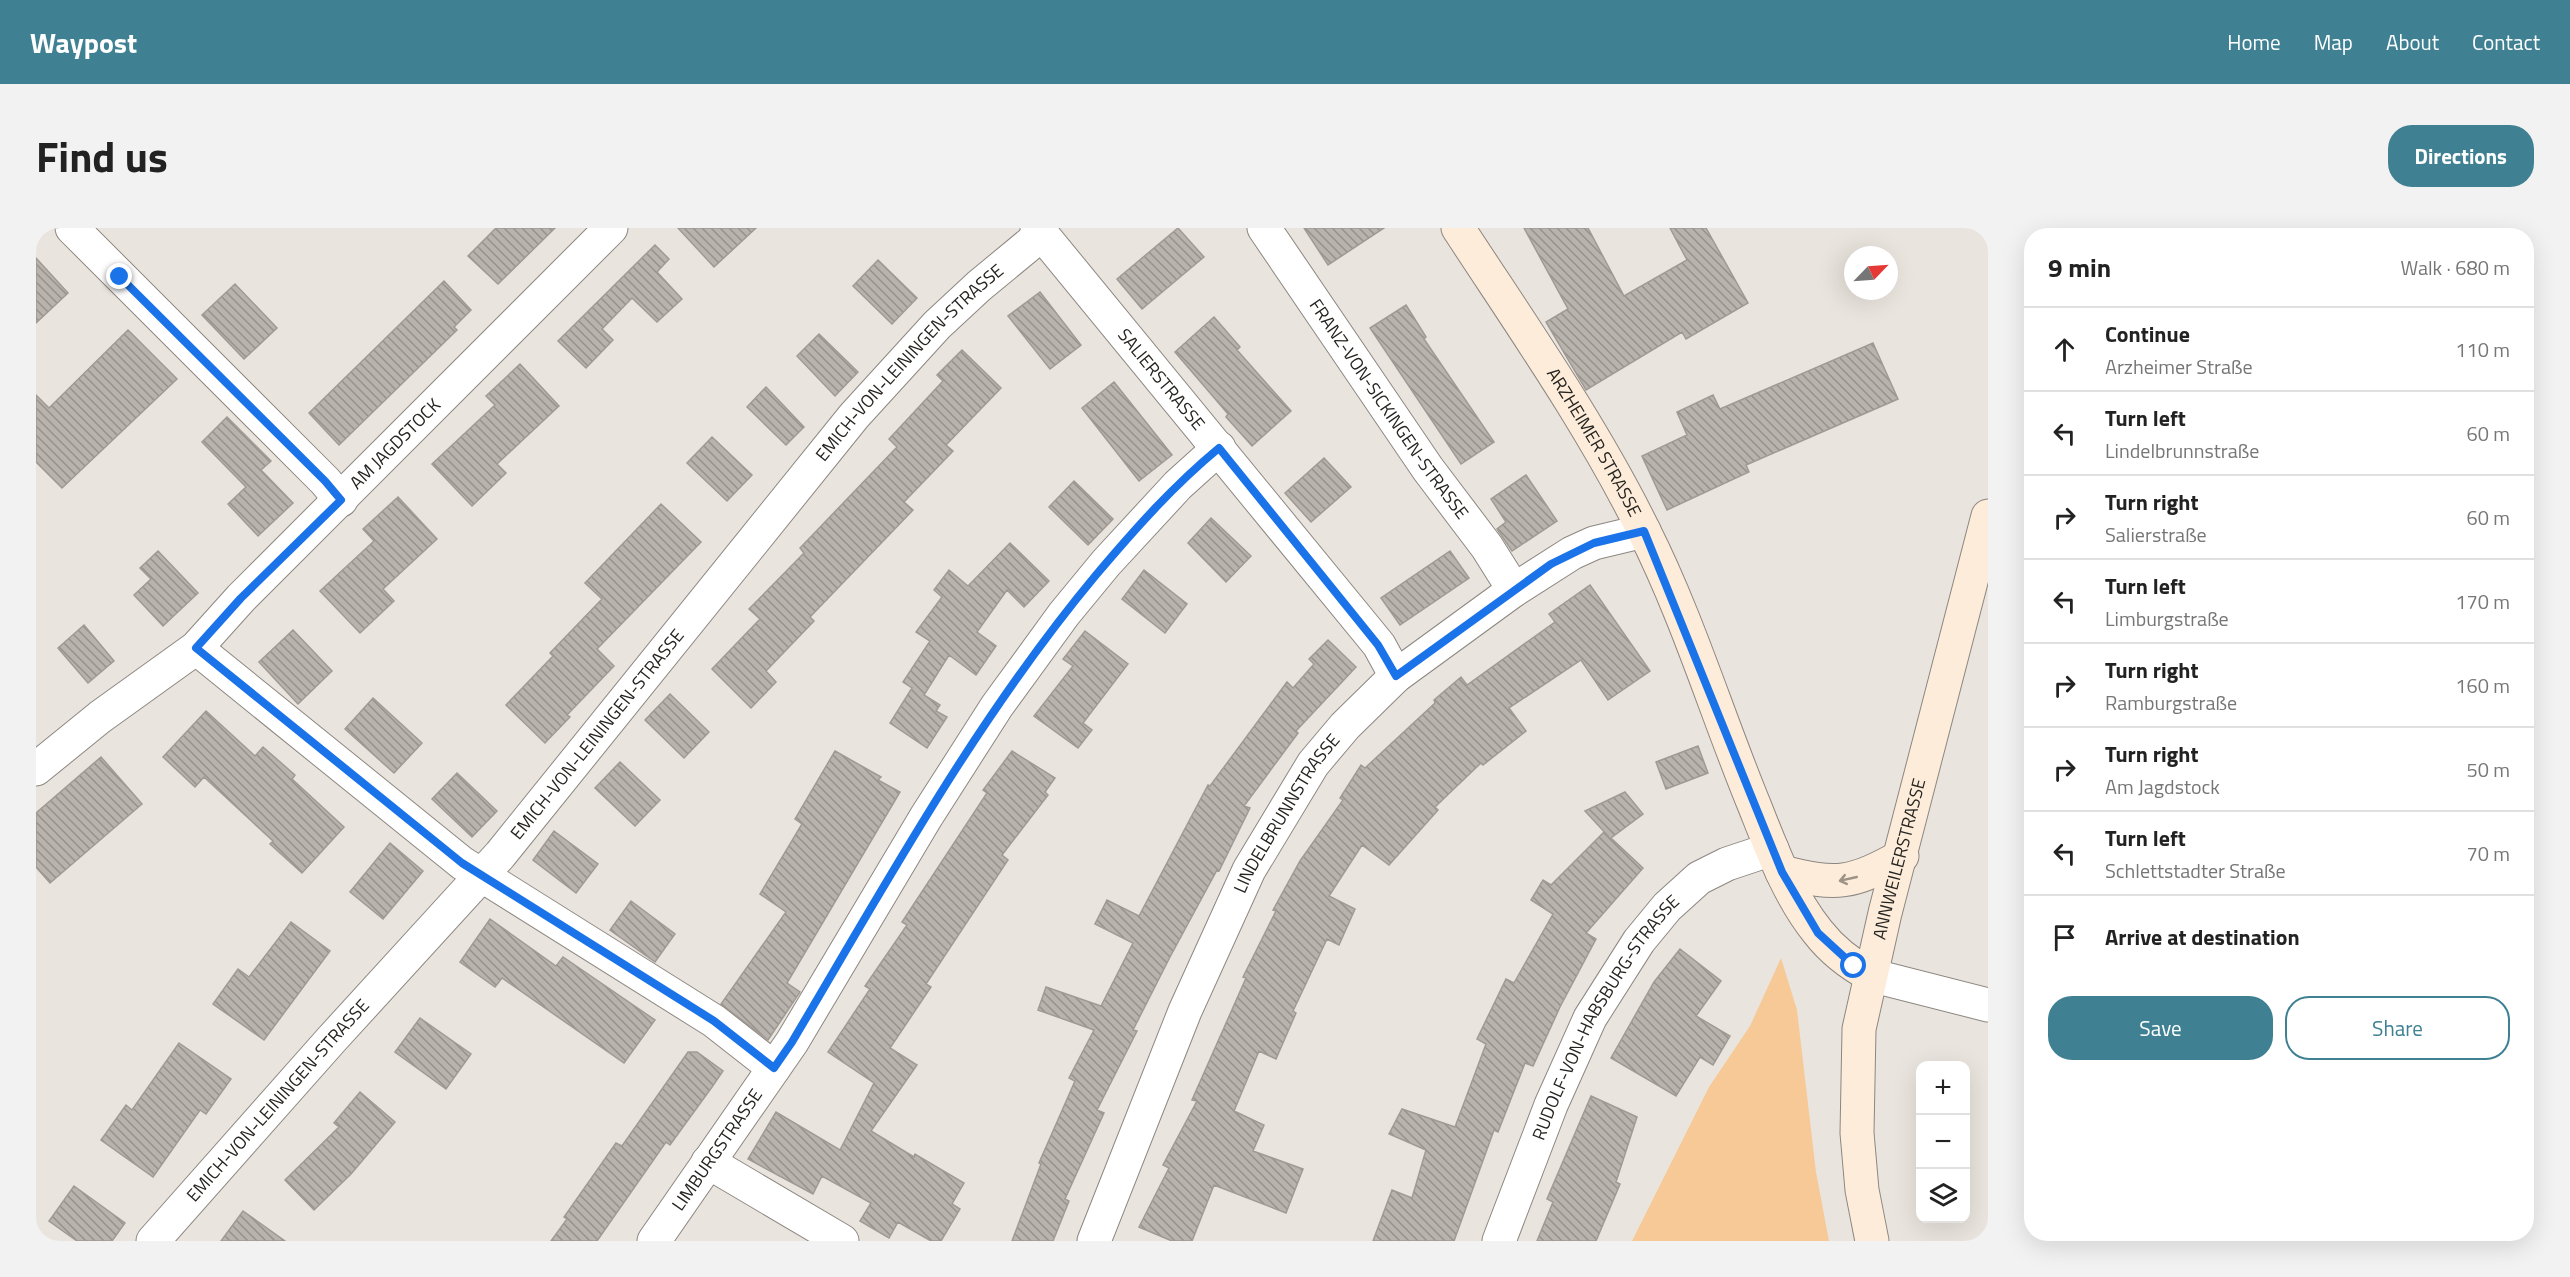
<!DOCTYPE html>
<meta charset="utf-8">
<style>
:root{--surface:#fff;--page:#f2f2f2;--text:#222;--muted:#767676;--line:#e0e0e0;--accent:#3f8093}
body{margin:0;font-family:"Titillium Web",sans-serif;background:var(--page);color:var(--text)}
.controls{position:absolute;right:18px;bottom:18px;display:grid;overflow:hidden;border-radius:12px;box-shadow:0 6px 24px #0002}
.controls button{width:54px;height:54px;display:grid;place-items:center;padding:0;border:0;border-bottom:2px solid var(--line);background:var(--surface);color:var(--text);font:30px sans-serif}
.compass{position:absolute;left:1808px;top:18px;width:54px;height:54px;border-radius:50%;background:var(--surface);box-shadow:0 6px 24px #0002;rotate:65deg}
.stop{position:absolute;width:18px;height:18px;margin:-14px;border:4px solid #1a73e8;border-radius:50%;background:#fff}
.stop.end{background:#1a73e8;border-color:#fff;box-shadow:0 2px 6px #0008}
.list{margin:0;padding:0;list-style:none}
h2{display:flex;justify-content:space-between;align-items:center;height:78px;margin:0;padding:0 24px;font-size:26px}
h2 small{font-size:20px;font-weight:400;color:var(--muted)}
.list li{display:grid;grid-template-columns:39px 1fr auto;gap:18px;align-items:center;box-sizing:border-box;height:84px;padding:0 24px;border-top:2px solid var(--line)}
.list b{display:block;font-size:22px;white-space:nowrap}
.list p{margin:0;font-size:20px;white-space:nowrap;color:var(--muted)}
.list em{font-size:20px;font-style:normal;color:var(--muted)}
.actions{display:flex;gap:12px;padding:18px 24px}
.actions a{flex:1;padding:14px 0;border:2px solid var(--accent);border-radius:24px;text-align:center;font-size:21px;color:var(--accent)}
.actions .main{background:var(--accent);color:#fff}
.icon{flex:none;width:33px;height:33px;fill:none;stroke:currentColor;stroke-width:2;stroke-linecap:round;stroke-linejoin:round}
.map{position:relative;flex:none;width:1952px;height:1013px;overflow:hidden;border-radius:24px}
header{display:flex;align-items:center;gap:36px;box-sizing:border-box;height:84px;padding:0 30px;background:var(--accent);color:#fff}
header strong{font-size:28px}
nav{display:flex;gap:33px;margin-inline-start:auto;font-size:21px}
.intro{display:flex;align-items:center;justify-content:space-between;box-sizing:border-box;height:144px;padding:0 36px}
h1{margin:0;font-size:42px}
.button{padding:15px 27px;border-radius:24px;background:var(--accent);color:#fff;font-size:21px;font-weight:700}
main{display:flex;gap:36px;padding:0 36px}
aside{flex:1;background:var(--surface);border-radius:24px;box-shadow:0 6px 24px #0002}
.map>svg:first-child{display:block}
</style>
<header>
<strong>Waypost</strong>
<nav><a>Home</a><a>Map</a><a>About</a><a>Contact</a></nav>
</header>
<div class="intro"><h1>Find us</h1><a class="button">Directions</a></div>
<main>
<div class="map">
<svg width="1952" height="1013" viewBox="0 0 1952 1013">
<defs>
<pattern id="building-back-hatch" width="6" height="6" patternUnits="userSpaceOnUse" patternTransform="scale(1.5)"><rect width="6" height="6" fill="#b9b3ad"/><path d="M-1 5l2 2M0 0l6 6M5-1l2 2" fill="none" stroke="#96918c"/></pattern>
</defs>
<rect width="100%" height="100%" fill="#eae4de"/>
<!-- green -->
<path fill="#f6c997" d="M1745,730l16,52 19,162 13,69h-197l77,-154 41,-61z"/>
<!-- building -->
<path fill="url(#building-back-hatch)" stroke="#a09a94" stroke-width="1.5" d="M460,0h59l-57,56 -30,-28z
M642,0h78l-42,39z
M1142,0l26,29 -62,52 -25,-30z
M1268,0h80l-56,37z
M1488,0h64l36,68 63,-36 -17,-32h36l42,75 -62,36 -4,-7 -96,58 -40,-68 22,-13z
M619,17l14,14 -12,13 25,27 -25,23 -25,-24 -30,31 11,11 -27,28 -28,-27z
M0,30l32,35 -32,30z
M842,32l39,38 -25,26 -39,-38z
M408,53l27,29 -17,17 3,3 -118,115 -30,-32z
M199,56l42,44 -33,31 -42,-44z
M1004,64l41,53 -31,24 -42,-53z
M1370,77l20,32 -2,2 70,103 -33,22 -91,-136z
M1178,89l26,30 -3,3 54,61 -39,35 -26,-29 2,-3 -53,-62z
M92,102l49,49 -115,109 -26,-26v-67l13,13z
M783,106l39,38 -23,24 -38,-40z
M1837,115l25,56 -152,66 3,7 -82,38 -25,-54 45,-21 -10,-23 36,-17 7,14z
M926,122l39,38 -55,57 7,6 -49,51 9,8 -103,107 4,4 -48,50 10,11 -25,26 -39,-39 48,-50 -11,-10 55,-56 -4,-5 97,-101 -8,-8 54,-58 -6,-6z
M484,136l39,42 -62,58 9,9 -34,33 -40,-42 63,-59 -9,-9z
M1078,154l58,73 -33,26 -57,-73z
M730,159l38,40 -18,18 -39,-38z
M191,189l44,44 -10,9 32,33 -35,33 -30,-32 18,-17 -44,-45z
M676,209l40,38 -25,26 -40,-38z
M1288,230l27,29 -40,35 -26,-29z
M1490,247l31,46 -45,30 -15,-22 9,-7 -15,-23z
M1038,253l39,38 -25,26 -39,-38z
M362,269l39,42 -54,50 11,12 -34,32 -40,-42 54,-50 -11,-12z
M625,276l40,38 -104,107 17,17 -47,49 3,2 -25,26 -39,-38 47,-49 -3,-3 52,-54 -17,-16z
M1175,290l40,38 -25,26 -38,-39z
M974,315l39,38 -25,26 -17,-17 -30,42 19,14 -20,29 -27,-20 -25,40 16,10 -4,6 11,6 -20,31 -37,-25 22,-35 -9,-6 27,-41 -14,-9 26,-35 -8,-7 15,-20 19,16z
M122,323l40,42 -35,33 -29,-31 17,-16 -11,-11z
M1414,323l19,27 -69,47 -19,-27z
M1108,342l43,34 -22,29 -43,-34z
M1554,357l60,86 -42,29 -27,-40 -72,48 17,23 -43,34 -2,-2 -46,44 3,3 -49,55 -27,-20 -33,51 26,13 -16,36 -12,-6 -34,72 3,2 -20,46 -17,-8 -25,60 30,14 -11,26 50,18 -17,44 -72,-28 -22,56h-20l-33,-14 30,-59 -6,-3 34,-64 -5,-1 54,-122 -3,-1 33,-66 -3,-1 27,-49 43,-61 -3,-2 21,-33 4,3 70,-65 -1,-3 27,-23 6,8 88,-63 -6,-8z
M48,397l30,36 -26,22 -30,-35z
M257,402l39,41 -34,33 -39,-42z
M1049,403l43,33 -45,59 9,7 -14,18 -44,-32 39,-50 -10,-7z
M1292,412l28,27 -60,64 2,2 -54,73 6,2 -31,63 -2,-1 -47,87 -37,73 4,1 -40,79 7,3 -39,86 4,2 -16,40h-41l29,-77 -2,-1 36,-82 -6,-3 25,-48 -56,-20 8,-23 55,19 32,-63 -38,-19 12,-24 32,16 69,-131 2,1 77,-104 6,6 21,-24 -5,-5z
M634,466l39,38 -25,26 -39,-38z
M337,470l49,45 -28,30 -49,-44z
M170,483l49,45 8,-9 32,28 -3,4 52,48 -42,46 -32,-29 3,-3 -69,-64 -9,10 -32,-30z
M1662,518l10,27 -42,16 -10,-27z
M799,523l46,26 -3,3 22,12 -113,191 13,9 -32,48 -47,-36 65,-92 -26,-18 42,-70 -7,-5z
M976,523l43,27 -10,14 3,3 -46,60 6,5 -82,124 5,3 -41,61 27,17 -46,66 43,26 1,-3 49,29 -12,21 8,5 -19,32h-10l-33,-19 -9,16 -29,-17 11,-18 -49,-27 -9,18 -65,-35 28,-47 64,38 34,-67 -46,-31 42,-63 -5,-3 42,-61 -5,-3 85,-129 -4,-3z
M65,529l41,47 -92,79 -14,-16v-54z
M584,534l40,38 -25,26 -40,-38z
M421,545l40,38 -25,26 -40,-38z
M1589,564l18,22 -32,24 32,30 -57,65 10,6 -36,68 -27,59 -8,-3 -27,69 -4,-2 -40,111h-81l19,-51 20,8 14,-48 -37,-16 13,-25 53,18 31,-83 -9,-5 29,-60 8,4 39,-69 -22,-14 12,-20 8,5 53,-53 5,5 -24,-26z
M518,603l44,33 -22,29 -43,-33z
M354,615l33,28 -40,48 -33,-27z
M595,673l44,33 -20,28 -45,-32z
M454,691l66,47 7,-9 92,63 -31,43 -122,-85 -7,9 -35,-25z
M255,694l39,29 -66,89 -51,-36 25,-35 11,8z
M1644,721l41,32 -25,35 34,20 -17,29 -13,-8 -24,39 -65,-38 43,-76z
M384,790l51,36 -25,35 -51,-37z
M143,815l52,36 -25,35 -6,-4 -47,67 -52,-37 25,-35 6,5z
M652,824h9l26,19 -11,16 -42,58 -4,-3 -69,99h-46l16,-22 -3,-2 52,-74 6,3z
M324,864l35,30 -44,52 -37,36 -29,-30 54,-53 -5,-4z
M1555,868l46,21 -21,65 4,2 -24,57h-59l16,-39 -6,-3z
M38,958l51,37 -13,18h-35l-28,-20z
M207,983l42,30h-64z"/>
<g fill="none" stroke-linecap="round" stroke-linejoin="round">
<!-- street casing -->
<g stroke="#8d8781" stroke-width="35">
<g id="street">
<path d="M36,0l253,253 16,19"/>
<path id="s1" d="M1001,0l342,417 17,31"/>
<path id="s2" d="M1228,0l164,241 59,78 27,43"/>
<path d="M160,420l266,215 252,158 60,47"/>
<path id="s3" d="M0,541l64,-52 96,-69 45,-50 370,-370"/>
<path d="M1834,747l118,30"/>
<path d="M672,934l134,79"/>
<path id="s4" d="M117,1013l178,-201 169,-185 354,-439 83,-91 42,-39 63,-52"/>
<path id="s5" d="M618,1013l138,-199 134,-225 71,-111 67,-92 42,-51 72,-78 41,-37"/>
<path id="s6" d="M1058,1013l91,-230 64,-141 64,-106 32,-38 51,-50 118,-86 58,-37 22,-10 50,-12"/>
<path id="s7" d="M1463,1013l52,-136 39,-87 49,-77 28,-34 32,-29 28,-14 45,-15"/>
</g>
</g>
<!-- secondary casing -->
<g stroke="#8d8781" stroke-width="35">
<g id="secondary">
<path id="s8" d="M1422,0c64,98 133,196 185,301 45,89 74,186 112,278 17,43 34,89 63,125 14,18 32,32 52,43"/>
<path d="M1746,644c56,14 69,12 120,-16"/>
<path id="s9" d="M1836,1013l-10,-51 -5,-57 2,-104 26,-116 103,-397"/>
</g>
</g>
<!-- street -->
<use href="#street" stroke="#fff" stroke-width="33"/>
<!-- secondary -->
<use href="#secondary" stroke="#fcecd9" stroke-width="33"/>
</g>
<!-- one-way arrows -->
<defs><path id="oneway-shaft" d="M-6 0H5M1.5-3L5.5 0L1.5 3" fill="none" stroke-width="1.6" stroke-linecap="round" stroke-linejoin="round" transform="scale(1.5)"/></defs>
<use stroke="#9c9286" href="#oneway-shaft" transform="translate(1812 651) rotate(167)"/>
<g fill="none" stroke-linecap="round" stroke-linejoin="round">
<!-- route -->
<path stroke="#1a73e8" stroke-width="8" d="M84,49l205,204 16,19 -100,98 -45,50 266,215 252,158 60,47 18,-26c95,-160 184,-323 304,-467 38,-45 77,-89 123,-127l159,197 18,31 155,-112 43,-21 50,-12 138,341 36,61 36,33"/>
</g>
<g text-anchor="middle" stroke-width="5" stroke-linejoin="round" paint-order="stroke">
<!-- street labels -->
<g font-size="18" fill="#262421" stroke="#f8f1eb">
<text dy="6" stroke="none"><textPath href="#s4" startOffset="1160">EMICH-VON-LEININGEN-STRASSE</textPath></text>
<text dy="6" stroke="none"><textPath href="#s1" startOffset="196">SALIERSTRASSE</textPath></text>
<text dy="6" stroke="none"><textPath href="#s2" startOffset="220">FRANZ-VON-SICKINGEN-STRASSE</textPath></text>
<text dy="6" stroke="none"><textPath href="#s8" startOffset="254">ARZHEIMER STRASSE</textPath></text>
<text dy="6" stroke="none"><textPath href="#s3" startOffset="486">AM JAGDSTOCK</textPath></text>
<text dy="6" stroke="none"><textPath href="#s4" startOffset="674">EMICH-VON-LEININGEN-STRASSE</textPath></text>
<text dy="6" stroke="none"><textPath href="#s6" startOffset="470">LINDELBRUNNSTRASSE</textPath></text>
<text dy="6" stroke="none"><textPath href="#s9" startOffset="388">ANNWEILERSTRASSE</textPath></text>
<text dy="6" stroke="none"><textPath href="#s7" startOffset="249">RUDOLF-VON-HABSBURG-STRASSE</textPath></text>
<text dy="6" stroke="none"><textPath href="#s4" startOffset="188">EMICH-VON-LEININGEN-STRASSE</textPath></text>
<text dy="6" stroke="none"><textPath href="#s5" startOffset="111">LIMBURGSTRASSE</textPath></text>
</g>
</g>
</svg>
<div class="controls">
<button>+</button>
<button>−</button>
<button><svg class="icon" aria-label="layers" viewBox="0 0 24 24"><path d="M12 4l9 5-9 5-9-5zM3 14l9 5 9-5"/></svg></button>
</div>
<svg class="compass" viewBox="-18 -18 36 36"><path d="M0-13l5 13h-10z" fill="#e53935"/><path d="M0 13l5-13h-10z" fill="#767676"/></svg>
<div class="stop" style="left:1818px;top:738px"></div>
<div class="stop end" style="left:84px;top:49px"></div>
</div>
<aside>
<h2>9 min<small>Walk · 680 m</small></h2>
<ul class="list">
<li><svg class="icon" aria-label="ahead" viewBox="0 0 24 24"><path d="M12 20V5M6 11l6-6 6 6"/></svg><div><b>Continue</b><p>Arzheimer Straße</p></div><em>110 m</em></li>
<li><svg class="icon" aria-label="left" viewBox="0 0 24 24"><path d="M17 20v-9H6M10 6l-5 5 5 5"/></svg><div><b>Turn left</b><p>Lindelbrunnstraße</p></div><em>60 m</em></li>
<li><svg class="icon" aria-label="right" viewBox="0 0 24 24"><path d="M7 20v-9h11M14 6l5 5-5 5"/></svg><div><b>Turn right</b><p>Salierstraße</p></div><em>60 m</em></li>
<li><svg class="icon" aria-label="left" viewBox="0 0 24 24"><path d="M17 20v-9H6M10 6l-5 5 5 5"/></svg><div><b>Turn left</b><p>Limburgstraße</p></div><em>170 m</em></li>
<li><svg class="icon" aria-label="right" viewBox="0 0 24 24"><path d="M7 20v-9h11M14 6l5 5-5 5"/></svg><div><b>Turn right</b><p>Ramburgstraße</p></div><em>160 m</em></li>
<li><svg class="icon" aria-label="right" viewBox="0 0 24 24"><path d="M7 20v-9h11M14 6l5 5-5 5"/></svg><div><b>Turn right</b><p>Am Jagdstock</p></div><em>50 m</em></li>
<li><svg class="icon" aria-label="left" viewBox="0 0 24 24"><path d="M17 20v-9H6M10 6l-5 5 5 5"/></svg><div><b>Turn left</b><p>Schlettstadter Straße</p></div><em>70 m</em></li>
<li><svg class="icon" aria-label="arrive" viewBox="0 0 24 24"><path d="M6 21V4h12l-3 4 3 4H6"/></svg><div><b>Arrive at destination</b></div></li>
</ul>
<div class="actions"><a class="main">Save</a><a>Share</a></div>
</aside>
</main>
